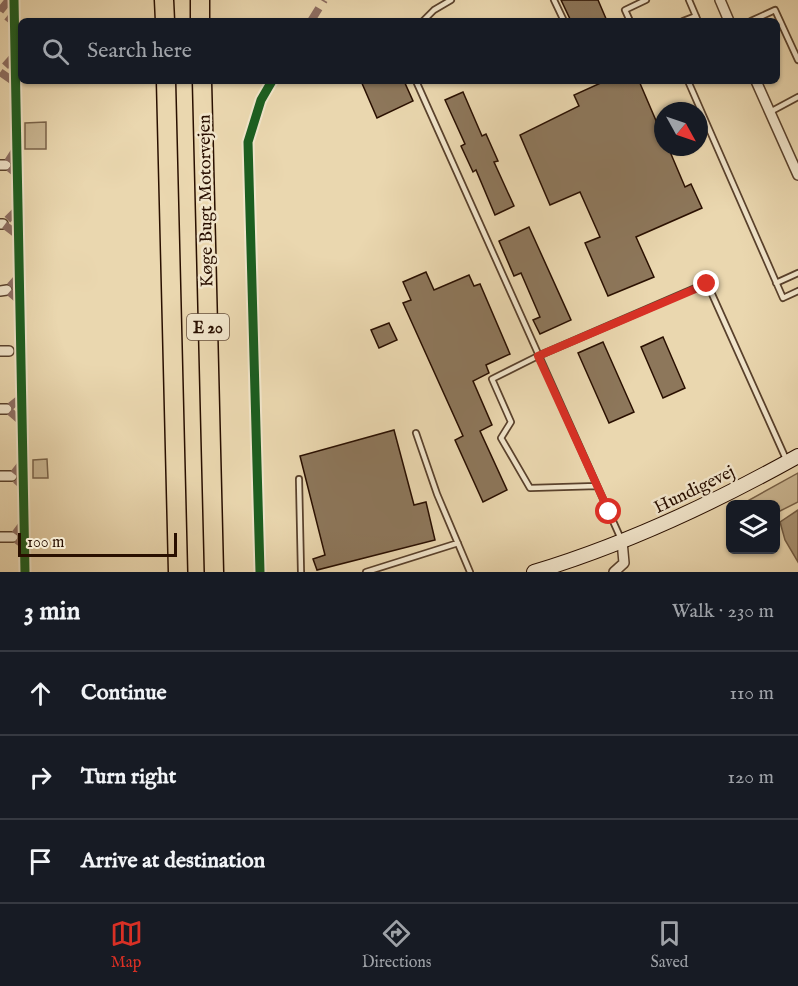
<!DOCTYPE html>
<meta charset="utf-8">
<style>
:root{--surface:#171b24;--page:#20242c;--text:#f1f3f6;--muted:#9ea1a6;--line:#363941;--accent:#d93025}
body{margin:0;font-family:"IM FELL English",serif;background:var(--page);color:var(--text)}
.controls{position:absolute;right:18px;bottom:18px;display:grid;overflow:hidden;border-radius:9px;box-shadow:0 2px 4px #0004}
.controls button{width:54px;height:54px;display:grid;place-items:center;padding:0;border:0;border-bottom:2px solid var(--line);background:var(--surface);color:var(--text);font:30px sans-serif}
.compass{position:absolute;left:654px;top:102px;width:54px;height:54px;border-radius:50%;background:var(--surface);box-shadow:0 2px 4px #0004;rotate:130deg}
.scale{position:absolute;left:18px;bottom:15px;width:159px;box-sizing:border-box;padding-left:6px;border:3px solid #290f00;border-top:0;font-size:16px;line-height:21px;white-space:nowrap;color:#290f00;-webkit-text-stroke:4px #f1e5cb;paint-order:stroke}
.stop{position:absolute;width:18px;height:18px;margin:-14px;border:4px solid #d93025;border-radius:50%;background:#fff}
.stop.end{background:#d93025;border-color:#fff;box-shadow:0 2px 6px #0008}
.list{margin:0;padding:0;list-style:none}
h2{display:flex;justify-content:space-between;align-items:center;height:78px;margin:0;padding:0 24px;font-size:26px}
h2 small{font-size:20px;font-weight:400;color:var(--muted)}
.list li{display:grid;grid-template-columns:39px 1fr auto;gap:18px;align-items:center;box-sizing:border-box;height:84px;padding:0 24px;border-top:2px solid var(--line)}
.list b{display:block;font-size:22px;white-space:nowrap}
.list em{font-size:20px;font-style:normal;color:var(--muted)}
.icon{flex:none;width:33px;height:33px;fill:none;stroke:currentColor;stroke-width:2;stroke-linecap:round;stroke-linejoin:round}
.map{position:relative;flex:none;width:798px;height:572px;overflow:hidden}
.search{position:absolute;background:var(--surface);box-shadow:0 2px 4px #0004;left:18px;right:18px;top:18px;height:66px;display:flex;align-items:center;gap:15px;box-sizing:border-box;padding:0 21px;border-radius:9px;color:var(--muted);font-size:22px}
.sheet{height:330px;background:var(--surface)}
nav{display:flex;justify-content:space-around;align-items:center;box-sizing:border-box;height:84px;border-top:2px solid var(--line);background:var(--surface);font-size:16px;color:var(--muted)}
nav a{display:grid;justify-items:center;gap:3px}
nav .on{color:var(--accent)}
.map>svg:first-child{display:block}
</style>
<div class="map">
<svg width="798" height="572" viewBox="0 0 798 572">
<rect width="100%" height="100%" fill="#ead7af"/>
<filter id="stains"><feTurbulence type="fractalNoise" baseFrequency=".00333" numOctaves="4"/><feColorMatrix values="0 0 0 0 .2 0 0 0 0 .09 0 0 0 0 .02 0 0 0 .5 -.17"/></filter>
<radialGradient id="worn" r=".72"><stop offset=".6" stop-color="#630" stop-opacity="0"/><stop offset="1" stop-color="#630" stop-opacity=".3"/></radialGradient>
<!-- green -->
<path fill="#c9b591" stroke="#796248" stroke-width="1.5" d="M46,122v27h-21v-26z
M47,459l1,19h-15v-18z
M798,473v29l-22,11v-8l-34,-1z"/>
<!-- water -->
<path fill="#a89374" stroke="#755e46" stroke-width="1.5" d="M798,510v52l-13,-22 -5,-18z"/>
<!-- building -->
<path fill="#8d775b" stroke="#290f00" stroke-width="1.5" d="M561,0h37l9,21h-36z
M361,81h43l9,20 -36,17z
M605,81h34l24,56v10h5l17,40 6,-3 11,24 -66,29 18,40 -46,19 -23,-53 15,-6 -20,-45 -30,13 -30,-70 59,-29 -5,-11z
M463,92l19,44 4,-2 12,27 -4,1 20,44 -19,9 -19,-45 -3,2 -12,-26 4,-2 -20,-44z
M529,227l42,93 -31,14 -7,-14 7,-3 -19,-44 -7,3 -15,-35z
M426,272l8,18 35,-15 5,11 6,-2 30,70 -24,11 3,8 -16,8 19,44 -12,6 27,59 -24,12 -28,-62 8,-4 -60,-133 8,-3 -8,-18z
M389,323l8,17 -18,8 -8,-18z
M663,337l22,51 -22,10 -22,-51z
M603,342l31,70 -25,11 -31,-70z
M394,430l20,75 12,-3 9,38 -118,30 -4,-11 12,-4 -25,-99z"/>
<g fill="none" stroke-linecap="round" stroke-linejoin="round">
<!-- lane casing -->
<g stroke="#59412c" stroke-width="8">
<path id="lane" d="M554,0l10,21
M689,0l9,21
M423,21l11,-11 17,-10
M630,21l-5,-11 21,-10
M683,21l13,-5
M751,21l24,-11 23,50
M416,81l205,458
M688,81l95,217 15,-7
M770,112l28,-15
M776,283l22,-10
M416,433l21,61 33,78
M299,479l2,93
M597,486l-67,2 -29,-50 10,-16 -19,-43 46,-23 169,-73 79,176
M366,572l92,-29"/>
</g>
<!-- street casing -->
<g stroke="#59412c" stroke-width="12">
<path id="street" d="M720,0l9,21
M756,81l42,94
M0,165h6
M0,224h3
M0,291l7,-1
M0,351h9
M0,409h7
M0,476h12
M0,537h13
M614,572l10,-9 -2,-22"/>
</g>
<!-- secondary casing -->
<g stroke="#290f00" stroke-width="16">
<path id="secondary" d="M534,572c93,-28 180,-69 264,-116"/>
</g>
<!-- highway casing -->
<g stroke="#290f00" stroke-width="21">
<path id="highway" d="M164,0l1,21
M200,0v21
M166,81l12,491
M202,81l12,491"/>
</g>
<!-- lane -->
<use href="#lane" stroke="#f1e5cb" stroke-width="4.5"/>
<!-- street -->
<use href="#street" stroke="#f1e5cb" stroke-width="9"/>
<!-- secondary -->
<use href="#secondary" stroke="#f1e5cb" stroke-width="14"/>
<!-- highway -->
<use href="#highway" stroke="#ead7af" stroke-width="18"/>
<!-- quiet -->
<path stroke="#8d6e63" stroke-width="8" stroke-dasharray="15 8" stroke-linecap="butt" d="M9,0l-9,11 15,12
M311,21l13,-21
M15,55l-15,17 16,11
M16,149l-10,16 12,10
M18,209l-15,15 16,12
M20,275l-13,15 13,11
M22,397l-15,12 15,13
M23,462l-11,14 12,11
M24,522l-11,15 12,9"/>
<!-- cycleway casing -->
<g stroke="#f1e5cb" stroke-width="13">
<path id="cycleway" d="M14,0l11,572
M260,572l-12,-430 13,-42 11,-19"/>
</g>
<!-- cycleway -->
<use href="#cycleway" stroke="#1b5e20" stroke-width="9"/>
</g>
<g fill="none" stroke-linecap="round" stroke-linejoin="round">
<!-- route -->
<path stroke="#d93025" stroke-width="8" d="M609,512l-71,-156 169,-72"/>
</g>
<g text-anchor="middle" stroke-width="5" stroke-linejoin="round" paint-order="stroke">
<!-- shield labels -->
<rect fill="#f1e5cb" stroke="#654f3d" stroke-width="1.5" x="187" y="314" width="42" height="26" rx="4.5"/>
<g font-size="16" font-weight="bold" fill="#290f00">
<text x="208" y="333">E 20</text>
</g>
<!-- street labels -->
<g font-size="18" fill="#290f00" stroke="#f1e5cb">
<text transform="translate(205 201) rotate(-91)" y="6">Køge Bugt Motorvejen</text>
<text transform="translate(694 489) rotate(-26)" y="6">Hundigevej</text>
</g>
</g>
<rect width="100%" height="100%" filter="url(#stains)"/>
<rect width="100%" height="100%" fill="url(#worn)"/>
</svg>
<div class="controls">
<button><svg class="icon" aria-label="layers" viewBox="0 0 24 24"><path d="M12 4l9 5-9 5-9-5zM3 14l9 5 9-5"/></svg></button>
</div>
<svg class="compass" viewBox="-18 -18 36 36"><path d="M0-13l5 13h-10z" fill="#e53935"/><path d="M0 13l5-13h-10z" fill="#9ea1a6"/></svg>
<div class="scale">100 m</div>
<div class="stop" style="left:609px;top:512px"></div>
<div class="stop end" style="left:707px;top:284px"></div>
<div class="search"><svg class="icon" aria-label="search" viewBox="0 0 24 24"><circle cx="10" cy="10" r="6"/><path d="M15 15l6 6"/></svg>Search here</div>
</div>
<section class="sheet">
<h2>3 min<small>Walk · 230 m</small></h2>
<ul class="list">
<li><svg class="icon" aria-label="ahead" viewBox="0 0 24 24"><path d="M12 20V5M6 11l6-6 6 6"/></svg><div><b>Continue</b></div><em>110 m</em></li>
<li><svg class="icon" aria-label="right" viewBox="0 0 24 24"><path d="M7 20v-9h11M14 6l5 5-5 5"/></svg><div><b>Turn right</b></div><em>120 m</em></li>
<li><svg class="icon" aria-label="arrive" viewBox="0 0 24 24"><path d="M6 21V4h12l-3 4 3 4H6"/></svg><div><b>Arrive at destination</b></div></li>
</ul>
</section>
<nav>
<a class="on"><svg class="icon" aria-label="map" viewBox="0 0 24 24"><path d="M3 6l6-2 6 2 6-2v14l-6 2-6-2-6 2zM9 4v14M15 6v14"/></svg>Map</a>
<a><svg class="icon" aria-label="directions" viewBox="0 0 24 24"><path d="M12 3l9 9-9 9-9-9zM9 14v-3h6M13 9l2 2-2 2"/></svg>Directions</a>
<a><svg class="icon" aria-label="saved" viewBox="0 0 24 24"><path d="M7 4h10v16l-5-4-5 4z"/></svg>Saved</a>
</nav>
